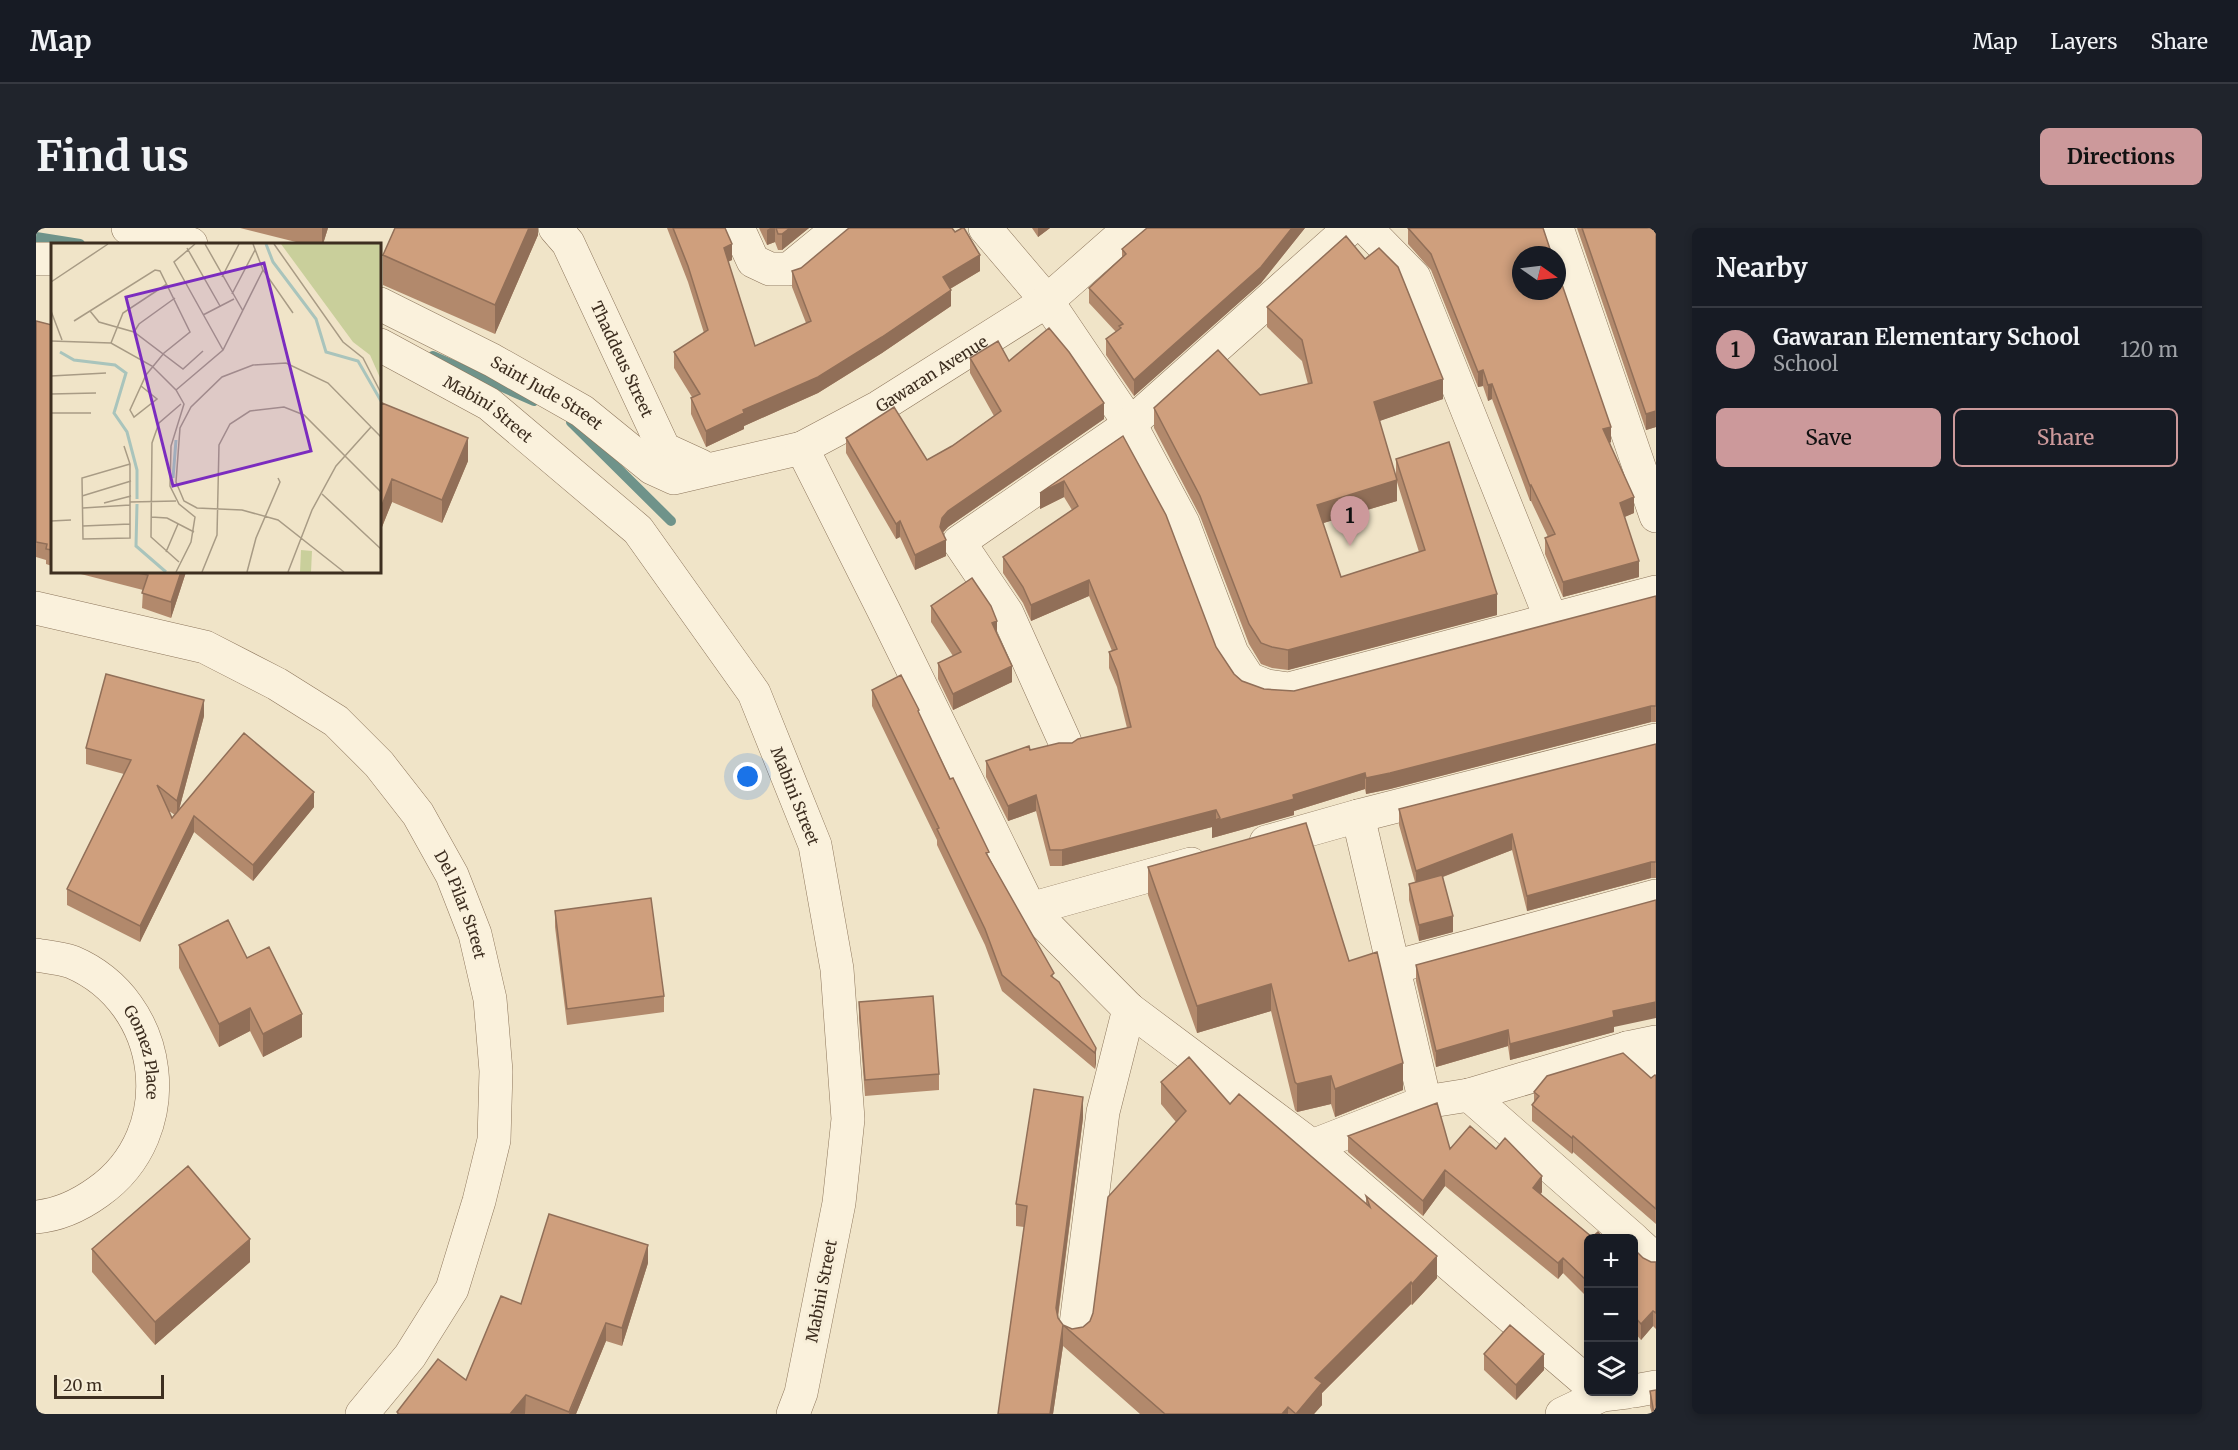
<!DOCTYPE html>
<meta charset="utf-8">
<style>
:root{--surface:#171b24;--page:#20242c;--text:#f1f3f6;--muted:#9ea1a6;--line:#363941;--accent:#cc999b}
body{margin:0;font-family:Merriweather,serif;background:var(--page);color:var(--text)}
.controls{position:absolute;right:18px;bottom:18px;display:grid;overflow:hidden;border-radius:9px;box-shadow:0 3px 9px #0003}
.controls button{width:54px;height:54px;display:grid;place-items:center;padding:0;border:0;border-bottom:2px solid var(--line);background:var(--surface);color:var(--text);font:30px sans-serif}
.compass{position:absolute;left:1476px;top:18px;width:54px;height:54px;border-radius:50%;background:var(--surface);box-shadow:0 3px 9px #0003;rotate:104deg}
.scale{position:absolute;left:18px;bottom:15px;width:110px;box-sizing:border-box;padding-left:6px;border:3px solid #3d2e20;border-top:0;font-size:16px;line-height:21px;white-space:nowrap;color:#3d2e20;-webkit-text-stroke:4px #f7eed8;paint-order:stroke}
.you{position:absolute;left:712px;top:549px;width:21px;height:21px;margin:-15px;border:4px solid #fff;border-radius:50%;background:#1a73e8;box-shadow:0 0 0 9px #1a73e833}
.badge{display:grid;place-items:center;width:39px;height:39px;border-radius:50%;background:var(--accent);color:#111;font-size:20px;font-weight:700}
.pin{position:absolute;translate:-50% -50px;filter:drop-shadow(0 2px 3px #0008)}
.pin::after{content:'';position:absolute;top:32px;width:21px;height:18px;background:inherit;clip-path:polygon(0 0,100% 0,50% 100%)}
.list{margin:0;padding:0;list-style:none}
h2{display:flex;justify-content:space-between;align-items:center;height:78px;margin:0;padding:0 24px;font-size:26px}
h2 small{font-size:20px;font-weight:400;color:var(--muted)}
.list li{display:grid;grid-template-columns:39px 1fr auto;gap:18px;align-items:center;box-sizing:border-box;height:84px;padding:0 24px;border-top:2px solid var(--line)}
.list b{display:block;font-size:22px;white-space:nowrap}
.list p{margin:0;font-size:20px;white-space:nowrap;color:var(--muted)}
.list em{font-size:20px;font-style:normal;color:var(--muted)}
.actions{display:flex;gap:12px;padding:18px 24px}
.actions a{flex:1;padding:14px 0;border:2px solid var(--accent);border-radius:9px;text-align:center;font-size:21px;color:var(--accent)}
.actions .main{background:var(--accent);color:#111}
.icon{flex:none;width:33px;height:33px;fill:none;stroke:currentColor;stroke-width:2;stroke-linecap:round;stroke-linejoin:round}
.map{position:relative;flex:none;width:1620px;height:1186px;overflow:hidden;border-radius:9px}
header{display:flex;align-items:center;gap:36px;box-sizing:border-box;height:84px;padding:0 30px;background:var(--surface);border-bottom:2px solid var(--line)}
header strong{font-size:28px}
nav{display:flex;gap:33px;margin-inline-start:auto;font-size:21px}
.intro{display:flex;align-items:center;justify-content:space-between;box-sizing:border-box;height:144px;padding:0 36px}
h1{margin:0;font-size:42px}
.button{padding:15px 27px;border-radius:9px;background:var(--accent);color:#111;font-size:21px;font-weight:700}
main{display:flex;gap:36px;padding:0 36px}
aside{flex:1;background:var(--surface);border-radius:9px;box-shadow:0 3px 9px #0003}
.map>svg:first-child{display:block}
</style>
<header>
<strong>Map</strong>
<nav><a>Map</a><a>Layers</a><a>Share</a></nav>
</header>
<div class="intro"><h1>Find us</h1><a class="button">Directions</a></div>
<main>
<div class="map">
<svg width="1620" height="1186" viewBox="0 0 1620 1186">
<rect width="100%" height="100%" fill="#f0e4c8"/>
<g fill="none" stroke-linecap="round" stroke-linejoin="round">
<!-- stream -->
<path stroke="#6f938a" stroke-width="10" d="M0,9l44,7
M397,128l101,45
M535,194l100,99"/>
<!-- minor casing -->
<g stroke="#8d765c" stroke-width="34">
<g id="minor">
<path d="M92,0l63,16"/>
<path id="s1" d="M519,0l13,15 96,206 37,17"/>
<path d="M702,0l15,33 17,8h19l50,-41"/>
<path d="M949,0l62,73 83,123 53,99 49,130 17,26 18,7 22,3 367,-97"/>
<path d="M1330,0l48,49 137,342"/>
<path d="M1521,0l99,288"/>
<path d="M0,31h16"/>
<path id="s2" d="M344,76l112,56 90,51 70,57 22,10 128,-30 77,-41 168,-106 83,-73"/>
<path id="s3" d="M344,117l109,59 149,126 116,163 61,152 22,124 11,150 -9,84 -38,190 -8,21"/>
<path d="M766,220l81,161 147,300 99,100 183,137 276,237"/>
<path id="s4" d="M0,380l169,39 72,37 59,37 43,43 39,50 34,61 23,59 15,65 6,72 -2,69 -15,61 -27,88 -42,67 -48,58"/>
<path d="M1029,514l-58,-129 -48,-71 171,-118 220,-196"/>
<path d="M1322,588l67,286"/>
<path d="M1230,614l92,-26 298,-76"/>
<path d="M994,681l161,-45"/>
<path id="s5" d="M0,727c11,2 25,3 36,7 94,40 110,171 26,230 -18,13 -40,23 -62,25"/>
<path d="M1358,739l262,-71"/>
<path d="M1591,820l29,25"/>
<path d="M1433,867l163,143"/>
<path d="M1276,918l113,-44 44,-7 158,-47 29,-6"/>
<path d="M1598,1012l22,20"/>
<path d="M1039,1104l28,-220 26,-103"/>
<path d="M1598,1163l22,-4"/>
<path d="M1526,1186l40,-19 25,-3"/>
</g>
</g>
<!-- minor -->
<use href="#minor" stroke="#faf1dc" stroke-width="33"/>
</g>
<!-- wall -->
<path fill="#b2896c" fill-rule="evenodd" d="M204,0h88l-5,16h-19z
M502,0v7l-43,99 -112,-49v-30z
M631,0h58l7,32 -4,2 27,84 51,-23 -14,-36v-16h188l-30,18 1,17 -69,47 -64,40 -74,33v3l-38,18 -15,-33v-16l1,-1 -18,-29v-16l30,-19 -16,-51z
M723,0h50l-27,22h-4l-3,-8 -8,3z
M996,0h18l-12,9z
M1111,0h158l-44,55 -127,113 -28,-41v-16l10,-7 -27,-29v-15l33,-30v-9z
M1372,0l203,214 -1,1 24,70 -10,4 15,60 -76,20 -18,-43v-16l3,-1 -17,-36h-1l-38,-102 -4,2 -5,-15 -5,1 -47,-117 -23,-26z
M1541,0h79v199l-10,3z
M1231,79l176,92 -64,22 17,56v-18l101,156 -209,55 -16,-2 -11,-4 -12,-20 -49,-128 -46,-88v-20l106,-13 48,-11 -6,-23 -35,-34zM1361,254l22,70 -78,25 -18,-54 74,-22z
M0,93l16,4v241l-6,-2v-4l-10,-3z
M934,130l39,3 95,58 -156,108 -5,6 3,23 -31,14 -15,-33 -4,2 -50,-86v-15l81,22 25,-14 42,-30 -24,-43z
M344,180l88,53 -26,62 -50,-21 -10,25 -2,-1z
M1087,208l93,211 18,27 8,7 22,8 30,2 362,-95v126h-5l-261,67 -24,5 -1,-5 -71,22v4l-82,23v-11l-150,39h-12l-14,-55 -28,10 -22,-44v-16l44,-11 42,-7 55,-15 -10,-41 -8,-19v-16l3,-1 -23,-55 -58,25 -8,-18 -20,-30v-16l69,-47 -8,-13 -24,12v-16z
M37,344h113l-15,46 -29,-10 1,-18z
M895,378l66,28 15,48 -59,28 -15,-31v-16l15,-7 -22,-34z
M836,462l47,24 70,143 65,121 42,70v15l-1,6 -93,-78 -17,-46 -48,-100v-5l-65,-134z
M168,488l-25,94 135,-3 -61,74 -59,-49 -54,110 -73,-37v-16l57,-115 -38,-10v-16zM133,583l6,4 -3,3z
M1620,516v134h-5l-124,33 -15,-61 -69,27 10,55 -34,9 -10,-41v-16l6,-2 -16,-57v-16z
M1112,639l255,223 -68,27 -4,-13 -34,8 -2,-2 -24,-99 -74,22 -49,-138z
M519,683l109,85v16l-97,13 -12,-98z
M143,717l68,13 55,79 -39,20 -13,-26 -31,16 -40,-79z
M1380,737l198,62v5l-104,28 -2,-14 -72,21 -20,-86z
M823,774l80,72v16l-74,6 -6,-78z
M1620,848v148l-83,-72 -1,2 -40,-33v-16l2,-2v-11l117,-14z
M1125,854l69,22 136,100v-8l71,82 -25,27 -1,-1 -89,89v12l-8,9h-174l-77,-68 -10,68h-55l26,-187 -8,-1v-22l67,-86 -25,200 5,7 9,4 11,-2 7,-6 86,-199 -15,-18z
M1312,908l102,13 92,43 -1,2 51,43 -4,2v56l-1,2 -24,-24 -5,6 -113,-93 -22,30 -75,-64z
M56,1021l158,13 -95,83 -63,-73z
M1598,1021l9,9 8,4h5v67l-3,-3 -12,14 -7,-8z
M612,1035l-26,83 -16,-5 -30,73h-179v-2l69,-32 55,-76z
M1448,1126l60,16 -28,30 -32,-30z
M1614,1163l6,23h-4l-2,-7z"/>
<!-- shaded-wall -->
<path fill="#916f58" d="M286,0h6l-5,16h-1z
M493,0h9v7l-43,99v-29z
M734,0h5v14l-8,3v-15z
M754,0h19l-27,22v-16z
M1002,0h12l-12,9z
M1256,0h13l-44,55 -127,113v-16z
M696,16v16l-8,3v-15z
M944,27v16l-37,22v-16z
M915,62v16l-69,47 -64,40 -74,33v3l-38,18v-16z
M1447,142v16l-5,1v-15z
M1407,151v20l-69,24v-21z
M1456,156v15l-4,2v-16z
M1068,175v16l-156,108 -6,6 4,7v16l-31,14v-15l33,-44z
M1620,183v16l-10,3v-16z
M1575,199v15l-8,3v-16z
M432,210v23l-26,62v-23z
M356,251v23l-10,25v-22z
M1361,252v21l-80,24v-20z
M1028,253v16l-24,12v-16z
M1495,257v16h-1v-15z
M1598,269v16l-14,6v-16z
M864,293v16l-4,2v-15z
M1603,333v16l-76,20v-15z
M145,344h5l-15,46v-16z
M1053,352v16l-58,25v-16z
M1461,366v21l-209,55v-20z
M961,393v16l-5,-14z
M976,438v16l-59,28v-16z
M168,472v16l-27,101v-16z
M1615,478v16l-261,67 -24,5v-16z
M1329,545v16l-71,22v4l-82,23v-11l-150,39v-16l154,-40v11l77,-26z
M278,564v15l-61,74v-16z
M1000,567v16l-28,10v-15z
M158,588v16l-54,110v-16z
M1476,606v16l-96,37v-16z
M1615,634v16l-124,33v-15z
M1417,688v16l-34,9v-16z
M1235,756v27l-74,22v-27z
M1620,774v16l-42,9v5l-104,28v-16l103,-33z
M214,780v23l-31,16v-23z
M266,786v23l-39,20v-23z
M1472,802v16l-72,21v-16z
M1060,820v15l-1,6v-16z
M1367,835v27l-68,27v-28z
M1295,848v28l-34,8v-28z
M1047,869v21l-27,212v-22z
M1537,908v16l-1,2v-16z
M1409,942v16l-22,30v-15z
M1506,948v16l-9,11v-15z
M214,1011v23l-95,83v-23z
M612,1017v18l-26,83v-18z
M1401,1028v22l-25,27v-21z
M1527,1030v15l-5,6v-16z
M1552,1051v16l-1,2v-16z
M1375,1054v22l-89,89v12l-8,9h-18l19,-36z
M1617,1083v15l-12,14v-16z
M570,1095v18l-30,73h-7z
M1027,1097v21l-10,68h-3z
M1508,1126v16l-28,30v-15z
M490,1167l-1,19h-15z
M1252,1179v7h-6z"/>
<!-- building -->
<path fill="#cf9f7d" stroke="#916f58" stroke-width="1.5" d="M359,0h134l-34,77 -112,-50z
M637,0h52l7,16 -8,4 31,98 56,-25 -19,-50 9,-3 48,-40h103l3,4 7,-4h2l16,27 -37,22 8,13 -69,47 -64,40 -75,33 1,3 -38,18 -15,-33 9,-4 -26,-42 34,-22 -20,-64z
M740,0h14l-8,6h-4z
M1111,0h145l-31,39 -127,113 -28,-41 15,-11 -2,-2 4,-2 -34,-36 37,-34 -4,-5z
M1372,0h135l9,27h-31v36h36v-21l54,157 -8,2 31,68 -14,6 19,58 -76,21 -18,-44 10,-4 -24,-49 -1,1 -38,-102 -4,1 -5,-15 -5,2 -47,-118z
M1546,0h74v183l-10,3z
M1310,8l19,23 14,-11 19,19 45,112 -69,23 23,78 -80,25 24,72 84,-27 -29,-91 53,-17 48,152 -209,56 -16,-3 -11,-4 -12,-19 -49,-128 -46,-88 64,-58 42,45 52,-12 -10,-43 -35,-33z
M0,93l16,4v225l-6,-1 1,-5 -11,-2z
M1013,100l20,24 35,51 -156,108 -6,7 -2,9 6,13 -31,15 -15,-34 -4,3 -50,-86 48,-31 33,53 25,-14 49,-35 -31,-53 28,-17 11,20z
M346,175l86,35 -26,62 -50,-21 -10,26 -2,-1v-96z
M1087,208l43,79 50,132 18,27 8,7 22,8 30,2 362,-95v110h-5l-261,67 -24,5 -1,-5 -72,22 1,4 -82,23 8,-4 -4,-8 -154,40h-12l-14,-55 -28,11 -22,-45 43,-15 1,4 29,-7h13l6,-4 53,-12 -14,-56 -8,-19 8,-3 -28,-69 -58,25 -8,-18 -20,-30 75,-51 -14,-25 -24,12z
M97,344h48l-10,30 -29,-9 6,-18z
M936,350l19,28 6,15 -5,2 20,43 -59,28 -15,-31 23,-11 -30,-46z
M70,446l98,26 -27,101 -20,-16 15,33 72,-85 70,59 -61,73 -59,-49 -54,110 -73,-37 64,-129 -45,-12z
M865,447l18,35 -1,1 32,68 3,-1 36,74 -3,1 68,120 -3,3 8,6 37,66 -1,5 -93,-78 -17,-46 -48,-100 2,-1 -67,-138z
M1620,516v118h-5l-124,34 -15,-62 -96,37 -17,-62z
M1270,595l43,138 28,-9 26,111 -68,26 -4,-13 -34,8 -2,-2 -24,-98 -74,22 -49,-139z
M1406,647l11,41 -34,9 -10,-41z
M615,670l13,98 -97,13 -12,-98z
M1620,672v102l-43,9 1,6 -104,27 -2,-14 -72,21 -20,-86z
M192,692l19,38 22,-11 33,67 -39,20 -13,-26 -31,16 -40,-79z
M897,768l6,78 -74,6 -6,-78z
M1587,825l28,25 4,-3 1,1v133l-83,-73 -1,2 -40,-33 7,-9 -5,-4 13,-16z
M1153,829l41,47 9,-10 131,113 -4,-11 71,60 -25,28 -1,-2 -96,96 7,5 -26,31 -8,-7 -6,7h-117l-102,-89 -13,89h-52l29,-208 -11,-2 18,-115 49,8 -27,211 2,10 5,7 9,4 11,-2 7,-6 3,-8 15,-116 78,-86 -25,-29z
M1401,875l13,46 20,-23 26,23 9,-11 37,38 -9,12 59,49 6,-5 6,7h-16v40l-1,2 -24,-23 -5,5 -113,-93 -22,31 -75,-65z
M152,938l62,73 -95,83 -63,-73z
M513,986l99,31 -26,83 -16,-5 -37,89 -43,-17 -16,19h-111l-2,-2 41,-53 28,21 35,-84 20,8z
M1598,1021l9,9 8,4h5v51l-3,-2 -12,13 -7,-8z
M1474,1097l34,29 -28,31 -32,-31z
M1620,1162v24h-2l-4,-23z"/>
<g text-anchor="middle" stroke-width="6" stroke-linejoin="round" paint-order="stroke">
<!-- street labels -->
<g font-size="16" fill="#3d2e20" stroke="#f7eed8">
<text dy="6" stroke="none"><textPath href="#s1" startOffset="148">Thaddeus Street</textPath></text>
<text dy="6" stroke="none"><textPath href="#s2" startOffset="624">Gawaran Avenue</textPath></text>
<text dy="6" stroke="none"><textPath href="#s2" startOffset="189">Saint Jude Street</textPath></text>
<text dy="6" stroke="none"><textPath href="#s3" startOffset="126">Mabini Street</textPath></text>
<text dy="6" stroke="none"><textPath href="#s3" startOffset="630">Mabini Street</textPath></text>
<text dy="6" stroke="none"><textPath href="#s4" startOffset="549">Del Pilar Street</textPath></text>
<text dy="6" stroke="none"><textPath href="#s5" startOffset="158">Gomez Place</textPath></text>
<text transform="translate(785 1063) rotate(-79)" y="6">Mabini Street</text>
</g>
</g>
<!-- overview -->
<g transform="translate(15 15)">
<rect width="330" height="330" fill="#f0e4c8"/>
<path d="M230,1h100v136l-11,-25 -17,-13zM250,307l11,1 -1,21h-11z" fill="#c9cf9b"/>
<path fill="none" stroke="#a9c4bc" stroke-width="3" d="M215,1l7,18 43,57 10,33 32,9 23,40M9,109l14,8 41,5 11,8 -12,40 13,19 10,38v29M122,235l3,-38M86,261l-1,42 30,26"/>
<path fill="none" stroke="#a89b85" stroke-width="1.5" d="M144,1l-21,18 49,88M154,1l38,67M202,1l10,26 30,43M223,1l69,98 20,16 18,35M136,5l33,58M171,34l17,-33M0,39l57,-38M181,51l23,-44M0,68l11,29M39,68l9,11 35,10 49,37 20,-18M152,72l31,-16M23,78l81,-51 5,1 30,61 -26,21 -18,22 -16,35 4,7 23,-18 -16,-13M83,89l5,-8 36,-26M0,98l60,2 41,23 24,24 8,14 -13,42 -1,40 9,18 16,13 -4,25 -15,30M60,100l12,-30 44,-29M0,133l55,-3M125,147l47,-40 40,-80M0,151l45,-1M0,170h40M73,203l6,18v74l-47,1 -1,-61 48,-14M271,251l59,55M31,253l49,-15M79,259l46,-1M53,260l27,-7M32,265l47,-3M100,274l16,1 27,14M0,278l20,-1M32,283l47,-2M115,309l12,-28M128,319l-28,-25 1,-94 7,-20 22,-19M151,329l15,-37 2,-90 11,-21 20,-13 34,-4 20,8 77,77M196,329l9,-34 24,-56 -2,-4M237,329l24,-62 24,-44 35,-39M293,329l-66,-52 -36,-10 -45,-2 -13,-7 -8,-19 4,-54 11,-21 31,-30 31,-12 33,-2 42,20 53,54"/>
<path fill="#7b2cbf" fill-opacity="0.15" stroke="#7b2cbf" stroke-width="3" d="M213,20l47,188 -138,35 -47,-189z"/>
<rect width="330" height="330" fill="none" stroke="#3d2e20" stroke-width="3"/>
</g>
</svg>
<div class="controls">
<button>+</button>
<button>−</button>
<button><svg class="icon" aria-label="layers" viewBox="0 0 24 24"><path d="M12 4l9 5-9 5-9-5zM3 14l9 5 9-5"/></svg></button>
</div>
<svg class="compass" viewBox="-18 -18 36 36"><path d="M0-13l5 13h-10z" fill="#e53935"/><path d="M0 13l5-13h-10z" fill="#9ea1a6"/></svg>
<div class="scale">20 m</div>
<div class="you"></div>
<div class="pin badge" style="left:1314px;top:318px">1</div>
</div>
<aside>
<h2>Nearby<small></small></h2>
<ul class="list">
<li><span class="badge">1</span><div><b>Gawaran Elementary School</b><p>School</p></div><em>120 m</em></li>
</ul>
<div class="actions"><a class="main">Save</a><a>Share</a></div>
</aside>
</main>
